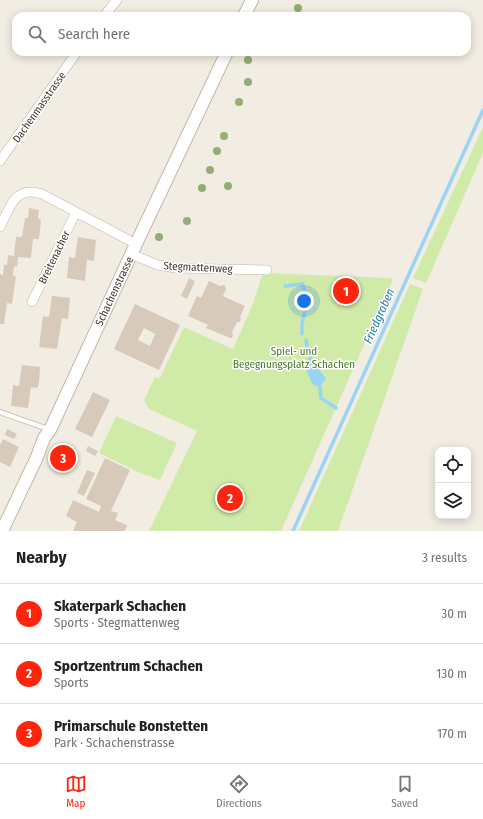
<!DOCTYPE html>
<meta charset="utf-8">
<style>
:root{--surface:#fff;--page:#f6f6f6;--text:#202124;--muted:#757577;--line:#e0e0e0;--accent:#ff240d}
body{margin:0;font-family:"Fira Sans Condensed",sans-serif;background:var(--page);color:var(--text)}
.controls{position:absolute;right:12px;bottom:12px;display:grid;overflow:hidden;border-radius:8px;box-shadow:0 2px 10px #0003}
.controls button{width:36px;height:36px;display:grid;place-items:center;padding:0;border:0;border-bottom:1px solid var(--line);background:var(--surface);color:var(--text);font:20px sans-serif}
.you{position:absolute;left:304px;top:301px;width:14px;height:14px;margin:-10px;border:3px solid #fff;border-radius:50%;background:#1a73e8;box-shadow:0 0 0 6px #1a73e833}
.badge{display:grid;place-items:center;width:26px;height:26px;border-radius:50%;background:var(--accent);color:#fff;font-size:13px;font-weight:700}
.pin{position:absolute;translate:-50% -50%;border:2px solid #fff;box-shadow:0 1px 4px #0006}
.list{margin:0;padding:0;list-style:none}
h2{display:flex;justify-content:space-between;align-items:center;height:52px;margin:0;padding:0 16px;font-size:17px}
h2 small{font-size:13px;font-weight:400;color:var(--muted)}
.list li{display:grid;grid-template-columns:26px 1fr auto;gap:12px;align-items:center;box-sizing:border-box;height:60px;padding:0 16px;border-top:1px solid var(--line)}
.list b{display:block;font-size:15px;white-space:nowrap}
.list p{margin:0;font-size:13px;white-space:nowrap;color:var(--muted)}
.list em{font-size:13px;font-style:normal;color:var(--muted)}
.icon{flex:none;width:22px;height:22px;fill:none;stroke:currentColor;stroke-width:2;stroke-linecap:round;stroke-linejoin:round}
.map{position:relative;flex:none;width:483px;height:531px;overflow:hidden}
.search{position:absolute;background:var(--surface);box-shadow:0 2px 10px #0003;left:12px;right:12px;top:12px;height:44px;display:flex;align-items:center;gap:10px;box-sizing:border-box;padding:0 14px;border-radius:12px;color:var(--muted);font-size:15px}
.sheet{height:232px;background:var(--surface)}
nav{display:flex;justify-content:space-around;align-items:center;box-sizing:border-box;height:56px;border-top:1px solid var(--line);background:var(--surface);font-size:11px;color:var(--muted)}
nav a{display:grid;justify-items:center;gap:2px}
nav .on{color:var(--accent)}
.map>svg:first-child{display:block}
</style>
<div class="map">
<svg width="483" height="531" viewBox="0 0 483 531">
<rect width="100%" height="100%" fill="#f2ede2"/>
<!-- green -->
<path fill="#d0eaa8" d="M483,127v26l-57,130 -13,-5z
M263,273l127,5 2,1v3l-111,249h-132l48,-100 -48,-22 -5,-9 11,-23 5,1 24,-51 49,22 19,-43z
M410,284l13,5 -85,242h-39z
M116,416l61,27 -17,37 -22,-8 -39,-19z"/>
<!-- water -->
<path fill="#9ad4f4" d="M309,361l4,2 13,15 -6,9 -8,-3 -6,-15z"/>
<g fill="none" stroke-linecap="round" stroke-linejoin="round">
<!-- stream -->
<path stroke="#9ad4f4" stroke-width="3.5" d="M285,286l18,-2 4,18 -5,22v10
M306,340l1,8c6,3 4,7 2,13
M320,387l1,11 15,10
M293,531l190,-421"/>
</g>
<!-- building -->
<path fill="#d8caba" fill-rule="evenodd" d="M29,208l10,2 -1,8 3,2 -2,19h-6l-2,19 -13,-1 -1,10 -3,-1 -1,10h3l-4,28 -5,-1 -3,21h-4v-50l3,1 1,-10h3l1,-10 6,1 2,-19h6l3,-19h3z
M78,237l18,3 -2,21 -7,-1 -2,21 -18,-3 2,-21 6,1z
M189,278l6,3 -8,18 -6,-3z
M209,281l11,5 3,-1 2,1 1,3 -3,7 22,10 -5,11 1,2 -1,3h-3l-5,10 1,3 -1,3h-2l-24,-10 2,-3 -20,-9 9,-20 4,2z
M52,296l18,2 -2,21 -6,-1 -5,31 -18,-2 4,-31 6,1z
M135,304l45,21 -21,45 -45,-21zM144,328l11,6 -5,12 -12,-6z
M22,365l18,2 -1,16 -2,5 -6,-1 -3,21 -17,-2 2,-21 6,1z
M93,392l17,8 -18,37 -17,-8z
M7,429l10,5 -3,5 -9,-4z
M3,439l16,8 -9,20 -10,-5v-17z
M88,446l10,5 -3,5 -9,-5z
M105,458l25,12 -19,41 7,2 -3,7 12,5 -2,6h-52l4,-9 -11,-6 7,-16 26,12 2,-6 -15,-7z
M87,470l8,3 -11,23 -7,-3z"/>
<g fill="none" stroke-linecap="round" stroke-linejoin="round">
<!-- service casing -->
<g stroke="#c1b7a8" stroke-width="6">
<path id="service" d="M0,412l48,17"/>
</g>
<!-- minor casing -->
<g stroke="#c1b7a8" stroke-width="10">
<path id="minor" d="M104,16l13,-16
M0,161l77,-109
M0,227c10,-20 15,-42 42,-33l94,50
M131,254l27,11 17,3 92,2
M32,302l44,-90"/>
</g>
<!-- tertiary casing -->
<g stroke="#c1b7a8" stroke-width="14">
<path id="tertiary" d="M244,16l8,-16
M2,531l35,-74 7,-19 6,-8 86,-186 91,-192"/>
</g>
<!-- service -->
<use href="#service" stroke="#fff" stroke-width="4.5"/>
<!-- minor -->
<use href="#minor" stroke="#fff" stroke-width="9"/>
<!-- tertiary -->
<use href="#tertiary" stroke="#fff" stroke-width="12"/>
</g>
<!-- trees -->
<g fill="#94ad79">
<circle cx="298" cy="8" r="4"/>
<circle cx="248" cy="60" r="4"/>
<circle cx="248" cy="82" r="4"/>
<circle cx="239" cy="102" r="4"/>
<circle cx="224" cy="136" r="4"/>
<circle cx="217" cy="151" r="4"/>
<circle cx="210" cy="170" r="4"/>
<circle cx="228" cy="186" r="4"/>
<circle cx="202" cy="188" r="4"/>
<circle cx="187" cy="221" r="4"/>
<circle cx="159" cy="237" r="4"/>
</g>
<g text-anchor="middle" stroke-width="3" stroke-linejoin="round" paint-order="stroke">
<!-- street labels -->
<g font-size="11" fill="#443c33" stroke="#fff">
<text transform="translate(39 107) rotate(-55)" y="4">Dachenmasstrasse</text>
<text transform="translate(54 257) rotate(-64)" y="4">Breitenacher</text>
<text transform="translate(198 267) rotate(3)" y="4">Stegmattenweg</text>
<text transform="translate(114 291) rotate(-65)" y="4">Schachenstrasse</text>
</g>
<!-- park labels -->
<g font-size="11" fill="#487923" stroke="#fff">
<text x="294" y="355">Spiel- und<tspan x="294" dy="13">Begegnungsplatz Schachen</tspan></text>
</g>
<!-- water labels -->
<g font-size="12" font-style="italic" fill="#257bad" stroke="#fff">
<text transform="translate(379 316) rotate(-66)" y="4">Friedgraben</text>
</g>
</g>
</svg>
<div class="controls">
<button><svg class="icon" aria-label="locate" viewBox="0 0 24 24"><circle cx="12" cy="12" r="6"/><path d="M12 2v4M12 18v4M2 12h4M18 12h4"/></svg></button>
<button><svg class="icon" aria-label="layers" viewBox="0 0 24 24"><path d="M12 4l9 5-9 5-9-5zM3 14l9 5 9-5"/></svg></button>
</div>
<div class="you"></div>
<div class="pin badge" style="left:346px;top:291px">1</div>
<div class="pin badge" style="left:230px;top:498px">2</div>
<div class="pin badge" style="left:63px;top:458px">3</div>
<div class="search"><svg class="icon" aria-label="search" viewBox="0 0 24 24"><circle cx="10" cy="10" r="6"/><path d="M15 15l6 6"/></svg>Search here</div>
</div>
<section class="sheet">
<h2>Nearby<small>3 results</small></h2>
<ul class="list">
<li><span class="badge">1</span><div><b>Skaterpark Schachen</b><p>Sports · Stegmattenweg</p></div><em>30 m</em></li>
<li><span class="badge">2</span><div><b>Sportzentrum Schachen</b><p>Sports</p></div><em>130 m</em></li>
<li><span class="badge">3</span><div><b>Primarschule Bonstetten</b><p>Park · Schachenstrasse</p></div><em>170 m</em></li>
</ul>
</section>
<nav>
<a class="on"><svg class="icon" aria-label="map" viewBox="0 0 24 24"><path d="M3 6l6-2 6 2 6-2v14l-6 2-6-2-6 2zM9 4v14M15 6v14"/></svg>Map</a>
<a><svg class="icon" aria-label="directions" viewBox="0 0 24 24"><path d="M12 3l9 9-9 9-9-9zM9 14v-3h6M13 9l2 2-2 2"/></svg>Directions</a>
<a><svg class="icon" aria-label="saved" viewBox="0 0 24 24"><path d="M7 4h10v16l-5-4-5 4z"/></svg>Saved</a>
</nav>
